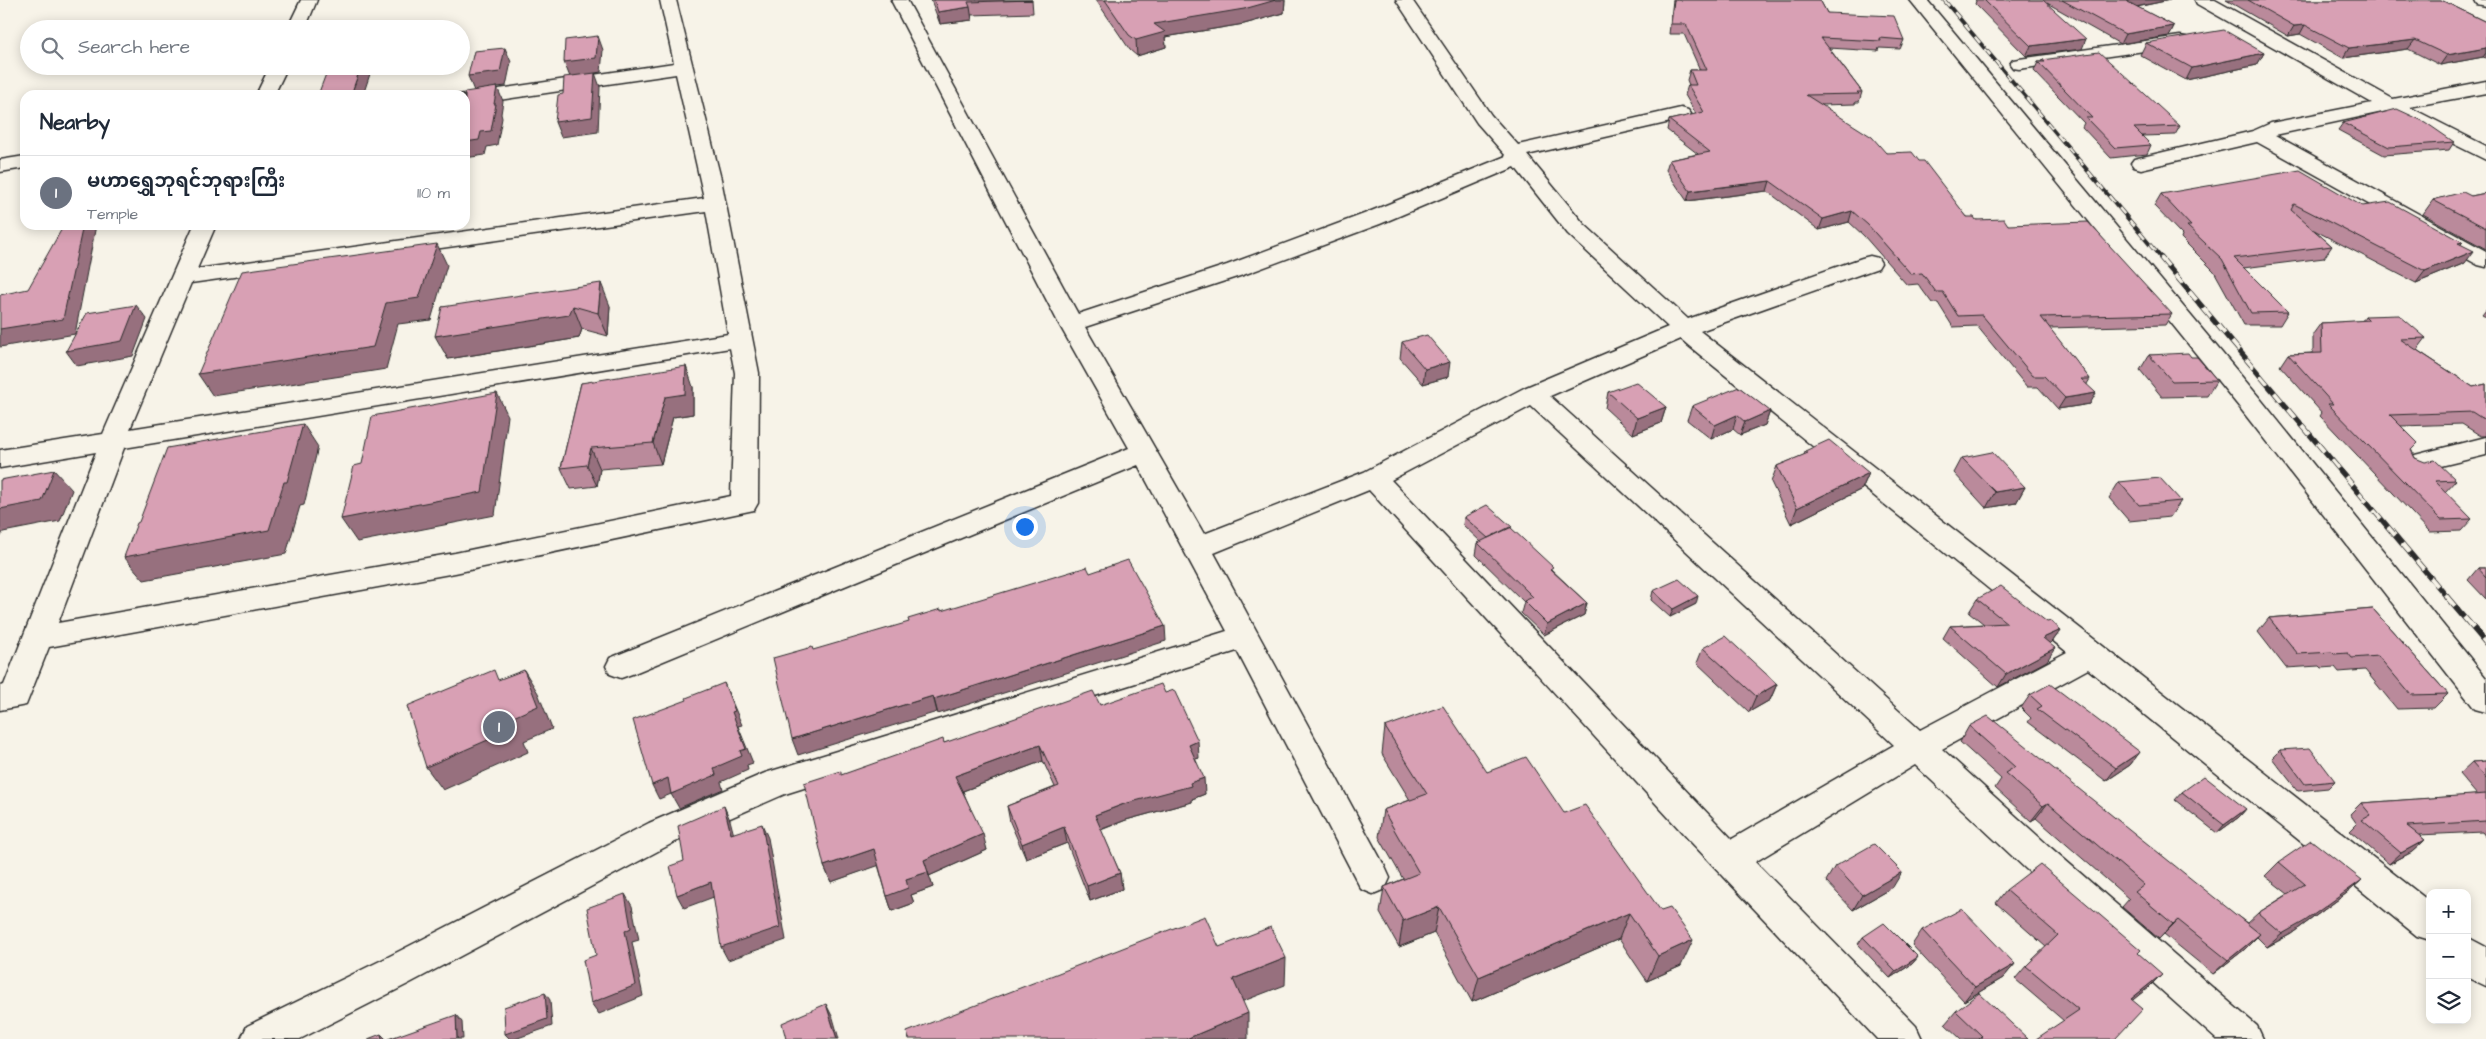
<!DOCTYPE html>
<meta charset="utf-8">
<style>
:root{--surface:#fff;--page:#f6f6f7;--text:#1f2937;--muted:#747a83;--line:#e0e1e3;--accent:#d1495b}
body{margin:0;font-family:"Architects Daughter","Noto Sans Myanmar",sans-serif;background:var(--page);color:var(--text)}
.controls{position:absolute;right:15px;bottom:15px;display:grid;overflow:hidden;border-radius:10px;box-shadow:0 2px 12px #0003}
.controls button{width:45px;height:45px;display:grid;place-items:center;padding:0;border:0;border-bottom:1px solid var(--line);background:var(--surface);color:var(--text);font:25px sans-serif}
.you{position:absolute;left:1024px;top:526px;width:18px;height:18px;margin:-12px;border:4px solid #fff;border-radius:50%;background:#1a73e8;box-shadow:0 0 0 8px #1a73e833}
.badge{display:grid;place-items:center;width:32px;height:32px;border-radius:50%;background:var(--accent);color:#fff;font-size:16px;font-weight:700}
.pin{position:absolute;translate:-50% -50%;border:2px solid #fff;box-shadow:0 1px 5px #0006}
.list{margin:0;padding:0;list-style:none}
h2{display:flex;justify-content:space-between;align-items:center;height:65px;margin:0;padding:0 20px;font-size:21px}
h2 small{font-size:16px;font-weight:400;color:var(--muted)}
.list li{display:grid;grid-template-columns:32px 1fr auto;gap:15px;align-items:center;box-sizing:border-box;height:75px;padding:0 20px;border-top:1px solid var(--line)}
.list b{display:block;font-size:19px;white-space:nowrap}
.list p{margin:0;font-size:16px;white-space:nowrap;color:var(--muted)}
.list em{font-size:16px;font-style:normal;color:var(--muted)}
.icon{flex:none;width:28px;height:28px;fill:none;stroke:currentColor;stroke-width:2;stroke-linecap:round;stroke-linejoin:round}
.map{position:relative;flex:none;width:2486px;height:1039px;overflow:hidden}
.search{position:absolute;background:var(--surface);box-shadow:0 2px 12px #0003;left:20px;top:20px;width:450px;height:55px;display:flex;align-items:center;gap:12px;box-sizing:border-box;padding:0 18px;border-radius:28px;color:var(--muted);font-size:19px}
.panel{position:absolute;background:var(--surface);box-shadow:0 2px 12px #0003;left:20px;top:90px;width:450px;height:140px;border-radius:15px}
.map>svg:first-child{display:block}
</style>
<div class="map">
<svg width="2486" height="1039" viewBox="0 0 2486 1039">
<rect width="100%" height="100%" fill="#f7f3e8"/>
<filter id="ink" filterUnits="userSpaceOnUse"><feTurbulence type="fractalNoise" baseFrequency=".02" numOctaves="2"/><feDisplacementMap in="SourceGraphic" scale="10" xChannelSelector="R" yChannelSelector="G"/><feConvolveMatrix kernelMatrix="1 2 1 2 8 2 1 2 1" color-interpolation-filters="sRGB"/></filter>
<g filter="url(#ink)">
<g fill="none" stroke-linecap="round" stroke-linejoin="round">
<!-- street casing -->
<g stroke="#2b2b2b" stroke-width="3">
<path id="street" d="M301,0h16l-12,29h-18z
M660,0h16l45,179 38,194 -1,130 -4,7 -299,63 -406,74 -23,58 -26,5v-24l4,-1 92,-233 -96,16v-18l103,-16 91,-209h22l-19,44 507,-71 -28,-124 -211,31v-10h-7l216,-32zM706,211l22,123 -598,95 61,-146zM730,348l5,25 -4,123 -276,57 -397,70 66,-175z
M891,0h16l171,314 149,-49 137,-51 142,-58 -29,-33 -81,-123h16l79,115 27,30 163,-37 7,2 3,4 -3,4 -161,37 57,69 104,95 174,-61 8,-2 8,2 3,5 -3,5 -178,63 730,571v38l-13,-4 -329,-267 -146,80 108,98 207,179 6,13h-47l-190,-170 -111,-104 -160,97 161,164 6,13h-45l-186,-197 -322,-352 -155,63 171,314 5,11 -5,11 -12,5 -12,-5 -124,-238 -452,143 -112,49 -265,141 -108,55h-59l6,-13 135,-66 267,-137 116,-50 462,-142 -89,-166 -506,209 -11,4 -11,-4 -4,-8 4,-8 519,-210 -70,-124zM1515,167l53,67 100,93 -144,61 -160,84 -160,62 -119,-207 158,-52 137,-51zM1681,339l8,7 378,306 -147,78 -370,-334zM1531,406l363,339 -162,94 -341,-359z
M1910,0h17l331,396 228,282v34l-11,-3 -235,-301z
M2195,0h20l178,99 93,-18v12l-77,14 77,39v14l-99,-49 -112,24 211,116v16l-8,-2 -221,-123 -116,27 -7,-2 -3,-4 3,-4 119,-28 18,-8 101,-20 -175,-99z
M2475,0h11v6l-9,-2z
M2180,36l6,1 3,4 -3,4 -167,24 -6,-1 -3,-4 3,-4 6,-1z
M270,66h18l-14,29h-18z
M25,156v12l-25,4v-12z
M2486,437v18l-70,17 -9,-3 -4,-6 4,-6z
M2467,937l19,10v39l-19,-9z"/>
</g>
<!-- street -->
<use href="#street" fill="#f7f3e8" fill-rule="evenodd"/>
<!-- rail-far2 casing -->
<g stroke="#2b2b2b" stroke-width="4">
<path id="rail-far2" d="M1944,0l218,259"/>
</g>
<!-- rail-far1 casing -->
<g stroke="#2b2b2b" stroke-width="5.5">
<path id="rail-far1" d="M2161,258l286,339"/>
</g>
<!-- rail casing -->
<g stroke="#2b2b2b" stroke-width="6">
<path id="rail" d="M2446,596l40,47"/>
</g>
<!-- rail-far2 -->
<use href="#rail-far2" stroke="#f7f3e8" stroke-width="2.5" stroke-dasharray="8" stroke-linecap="butt"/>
<!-- rail-far1 -->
<use href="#rail-far1" stroke="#f7f3e8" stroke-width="4" stroke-dasharray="11" stroke-linecap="butt"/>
<!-- rail -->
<use href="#rail" stroke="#f7f3e8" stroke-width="4.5" stroke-dasharray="14" stroke-linecap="butt"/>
</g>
<!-- wall -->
<path fill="#ba8a9b" stroke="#2b2b2b" d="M931,0h101l1,13 -62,2 1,5 -32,4z
M1096,0h189l-1,13 -40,11 -79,13 1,10 -29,9 -7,-6z
M1673,0h147l7,13 77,27 -4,9 -21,-1 -1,3 -49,-3 33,44 -3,10h-3l-1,2 -34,1 65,48 33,8 48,56 9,3 32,5 164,89 -7,11 -116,3 41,51 -3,5 3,20 -32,5 -20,-22h-11l-50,-61 -24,1 -15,-24h-6l-14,-19 -11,1 -43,-49 -15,-14 -30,8 -52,-39 -80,10 -21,-31 3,-10 29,-6 -31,-24 2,-10 27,-6 -11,-19 3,-10h1l-2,-5 3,-10h10l-16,-36h-15z
M1975,0h195l-33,7 37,19 -5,10 -49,8 -73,-41 35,46 -56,7 -51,-52 1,-3z
M2226,0h215l45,22v36l-3,-1 -43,8 -32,-16 -65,9 -43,-24 -12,2z
M2146,43l118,10 -7,12 -71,15 -46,-25z
M2042,60l138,66 -5,9 -33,1 9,9 -4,9 -36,4 -29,-31 2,-4 -50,-52 4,-9h3z
M2343,123l111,19 -5,8 -65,5 -46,-25z
M2486,193v56l-63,-35 10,-14 38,-4z
M2161,194l201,12 101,36 -2,2 4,19 -49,20 -102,-53 18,16 -8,12 -81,10 45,44 -8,13h-36l-30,-54 -33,-33 1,-3 -28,-29z
M610,306l-2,30 -26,-7 -3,9 -131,21 -6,-52z
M2486,310v7l-4,-2z
M2365,316l61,22 -9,12 56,37 13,-3v52h-5l-19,-12 -61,2 14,32 41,22 -11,12 27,27 -11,12 -31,1 -110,-116 2,-3 -42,-47 8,-12 25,-1v-19l8,-11 41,-2z
M1402,342l46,35 -25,7 -23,-26z
M2149,355l42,2 26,23 -10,16 -45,1 -22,-27z
M581,383l112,4v27l-20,3 -12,47 -61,5 -3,17 -26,3 -10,-21z
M1608,392l58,15 -5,16 -28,11 -28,-26z
M1692,406l78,5 -5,14 -25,10 -7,-6 -22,10 -24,-19z
M1805,451l64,22 -7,16 -71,35 -20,-42 6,-16 27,-11z
M1962,458l63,29 -9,16 -30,5 -32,-35z
M2119,482l62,19 -11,16 -41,4 -20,-23z
M1464,517l47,11 41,42 35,33 -3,12 -40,20 -23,-22 3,-11 -48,-47 2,-12 3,-1 -18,-17z
M2478,568h8v31l-18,-19z
M1653,591l43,13 -26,13 -19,-17z
M1977,599l84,31 -9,12 -2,2 -3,17 -49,26 -55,-49 7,-12 34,-2 -15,-12z
M2373,609l75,85 -14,14 -37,1 -32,-39 -26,2 -4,-5 -14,1 -2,-2 -33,2 -28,-36 11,-14z
M1703,648l74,36 -7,16 -21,12 -52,-49z
M2030,695l110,57 -10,13 -24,16 -78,-59 3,-4 -10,-10z
M1100,705l99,53 -4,1 10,35 -13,5v3l-66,18 -25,10 19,43 2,16 -32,12 -23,-58 -41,16 -16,-37 -3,-16 48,-19 -12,-26 -80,30 24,59 -58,26 4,11 -22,8 3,8 -22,8 -5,-15 -9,-31 -47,17 -7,-16 18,-91 102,-32z
M1969,726l278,197 11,-10 30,-19 -23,-18 14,-14 83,18 -15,13 -56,41 -24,13 -10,-10 -12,12 -32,25 -49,-40 -5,5 -37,-32 7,-8 -93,-81 -5,3 -36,-33 6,-9 -41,-37z
M1385,727l102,45 77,41 117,153 -34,15 -28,-42 -147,63 -38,-69 -35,14 -19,-34 4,-26 19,-8 -24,-42 4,-27 27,-10 -28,-46z
M2280,750l55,31 -7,7 -30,3 -26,-33z
M2486,761v76l-4,-5 -63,3 6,5 -13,12 -23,12 -39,-33 7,-7 -7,-10 11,-11 116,-8 -18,-21 13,-12z
M2182,792l64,17 -7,8 -22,16 -42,-33z
M1835,866l58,21 -40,23 -27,-29z
M2006,890l135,60 -3,3 11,34 -17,13 -68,21 -49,-42 11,-13 20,-19 -50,-44z
M1922,930l93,34 -12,14 -39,23 -52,-56z
M1863,937l55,20 -6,7 -22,14 -32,-34z
M1956,1011l72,28h-67l-16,-15z"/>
<!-- shaded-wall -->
<path fill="#97707e" stroke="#2b2b2b" d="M1270,0h15l-1,13 -40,11 -79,13 1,10 -29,9 -1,-16 18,-16z
M2130,0h40l-49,10 5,-9z
M970,7l2,13 -32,4 -2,-12z
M2305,25l-5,9 -12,2 6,-10z
M2174,26l-5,10 -49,8 5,-10z
M598,36l5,14 -2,22 -6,1 5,14 -2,45 -37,5 -6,-15 15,-45 -6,-15z
M2086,39l-4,10 -56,7 5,-10z
M2415,40l-7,9 -65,9 6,-10z
M505,48l6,14 -5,24 -9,1 6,14 -2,13 1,4 -5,27 -10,2 -2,8 -20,3v-16l9,-51 -6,-15z
M2486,48v5l-3,4 -43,8 7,-10z
M2264,53l-7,12 -71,15 6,-12z
M361,66h7l3,5 -8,24h-12z
M1770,181l-3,10 -80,10 3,-10z
M1852,211l-3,11 -30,8 4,-11z
M83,225h13l-21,109 -75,13v-18z
M437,244l10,21 -16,55 -33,4 -12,45 -173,27 -15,-22 188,-71z
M2474,251l-9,12 -49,20 9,-12z
M601,283l9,23 -2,30 -10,-23z
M136,305l11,14 -14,37 -56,10 -11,-15z
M573,306l9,23 -3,9 -131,21 -13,-23z
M1450,362l-2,15 -25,7 2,-15z
M686,366l7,21v27l-20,3 -12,47 -8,-21 12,-46z
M497,393l11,23 -13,99 -138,27 -16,-23z
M2096,393l-6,11 -32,5 7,-11z
M1666,407l-5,16 -28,11 4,-16z
M1770,411l-5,14 -25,10 5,-13z
M1737,415l-4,14 -22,10 4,-14z
M303,424l15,23 -14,58 -4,1 -14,48 -142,26 -20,-23 160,-75z
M591,448l9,21 -3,17 -10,-21z
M54,470l18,20 -12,31 -57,11 -3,6v-29z
M1869,473l-7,16 -71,35 6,-16z
M2025,487l-9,16 -30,5 9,-16z
M1698,596l-2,8 -26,13 3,-8z
M1587,603l-3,12 -40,20 3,-11z
M1165,626l1,15 -228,73 -4,-15z
M2061,630l-9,12 -17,9 8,-13z
M2055,648l-8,13 -49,26 8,-13z
M524,670l14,23 14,36 -28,12 4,11 -85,38 -17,-23 83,-48z
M724,683l18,42 -4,1 15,37 -6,2 1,5 -27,12 2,7 -44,19 -8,-14 43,-26 18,-56z
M1777,684l-7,16 -21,12 7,-16z
M933,696l4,16 -139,43 -6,-16z
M1198,741l1,17 -10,3v-16z
M1040,745l3,16 -83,31 -5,-16z
M2140,752l-10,13 -24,16 10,-13z
M668,778l8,14 -17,7 -7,-14z
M1204,778l1,16 -13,5v3l-66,18 -29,11 -2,-16 29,-11z
M2048,803l-12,15 -5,3 12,-15z
M724,806l6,14 7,27 -6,-13z
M2246,809l-7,8 -22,16 7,-8z
M762,824l6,14 18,102 -58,20 -7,-13z
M1064,827l3,16 -41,16 -4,-15z
M983,834l4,16 -58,26 -5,-16z
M2425,840l-13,12 -23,12 12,-11z
M874,849l6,16 -49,17 -7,-16z
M928,872l5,15 -22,8 3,8 -22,8 -5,-15 19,-17z
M1902,872l-9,15 -40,23 9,-15z
M1120,873l2,16 -32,12 -3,-15z
M2362,880l-15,13 -56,41 -24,13 15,-13z
M711,882l8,13 -35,13 -7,-13z
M625,894l7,12 7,34 -7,2 11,54 -44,18 -8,-11z
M1439,907l-5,26 -35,14 4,-26z
M1629,913l-10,26 -147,63 7,-25z
M2178,920l-19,19 14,-15z
M2260,934l-15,15 -32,25 15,-14z
M1693,940l-12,26 -34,15 11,-25z
M1918,957l-6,7 -22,14 6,-7z
M1286,958l-1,27 -52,20v-26z
M2015,964l-12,14 -39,23 11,-14z
M2162,974l-13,13 -31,25 13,-13z
M545,993l5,7 2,26 -37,13h-5l-5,-5z
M826,1004l7,14 6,21h-2z
M1248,1013v26h-62z
M456,1015l6,7 1,17h-6z
M381,1034l5,5h-4z"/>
<!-- building -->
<path fill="#d8a0b4" stroke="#2b2b2b" d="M934,0h98l-64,2 2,5 -32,5z
M1105,0h171l-32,9 -90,15 11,8 -29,8 -7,-5z
M1674,0h146l7,13 67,3 10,24 -24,-2 1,3 -60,-3 41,54h-5l2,2 -53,1 66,42 14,16 26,-1 7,9h5l43,56h7l2,3 28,-1 4,6 80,-3 84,92 -131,3 49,62h-9l15,14 -31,5 -21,-22h-11l-51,-61 -24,1 -15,-24h-7l-14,-19 -11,1 -43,-49 -16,-14 -29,8 -53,-38 -80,10 -21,-31 41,-8 -41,-32 35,-8 -16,-27h8l-6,-15h17l-21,-46h-15z
M1984,0h59l43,39 -55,7z
M2062,0h68l-4,1 48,25 -49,8z
M2248,0h193l45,22v26l-39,7 -32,-15 -66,8 -44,-23 -11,1z
M2224,30l40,23 -72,15 -46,-25z
M598,36l-2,22 -32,4 1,-22z
M505,48l-5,24 -32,4 6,-25z
M2099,52l81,74 -46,2 17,17 -36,3 -29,-30h6l-54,-56h7l-3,-2z
M329,66h32l-10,29h-33z
M595,73l-3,44 -37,5 3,-27 5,-1 1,-17z
M497,87l-3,17h2l-5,27 -10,1 -2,8 -14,2v-47h-1l1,-3z
M2397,109l28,13 29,20 -65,5 -46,-24z
M2300,170l62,36 28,-4 73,40 -5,1 16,8 -49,20 -131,-67 -3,6 41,36 -98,12 54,54 -37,1 -29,-54 -35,-33h4l-30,-32z
M2463,192l8,4 15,-3v35l-53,-28z
M64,225h19l-20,94 -63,10v-34l28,-6z
M437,244l-18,54 -33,5 -13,44 -175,27 44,-103z
M601,283l-3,30 -25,-7 -4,9 -134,21 7,-29z
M136,305l-14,36 -56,10 21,-38z
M2399,315l27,23 -26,1 73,48 13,-3v37l-14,-9 -82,3 28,28 -7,7 4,8 10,4 10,-2 21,20 -21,1 37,38 -31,1 -113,-116h5l-45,-50 34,-1 -1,-30 48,-3 -4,-4z
M1427,335l23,27 -25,7 -23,-27z
M2188,353l3,4h6l20,23 -45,1 -23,-26z
M686,366l-1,28 -20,3 -12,46 -62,5 -4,17 -26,3 20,-85z
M1636,382l30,25 -29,11 -29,-26z
M1739,387l31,24 -25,11 -8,-7 -22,10 -23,-19z
M497,393l-15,99 -141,27 13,-53 8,-2 10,-48z
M303,424l-16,58h-3l-15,48 -145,27 13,-34 2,-1 28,-74z
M1829,440l40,33 -72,35 -20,-42 31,-13 -3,-2z
M1992,452l33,35 -30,5 -33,-34z
M54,470l-12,31 -42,8v-29z
M2160,478l21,23 -42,4 -20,-23z
M1487,505l25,22 -24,11 -24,-21z
M1510,527l43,40 -3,2 37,34 -40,21 -23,-23 9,-4 -55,-54z
M1128,560l37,66 -231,73 -1,-3 -141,43 -19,-81 39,-11 1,3 96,-28 -1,-3 33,-10v2l146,-44 3,6z
M2478,568h8v9z
M1679,579l19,17 -25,13 -20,-18z
M2001,586l46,36 4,-1 10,9 -18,8 12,10 -49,26 -56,-48 57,-3 -30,-24z
M2373,609l75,85 -37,1 -33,-39 -26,2 -4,-5 -14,1 -2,-2 -34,2 -29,-36z
M1725,636l52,48 -21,12 -53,-48z
M494,670l4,10 26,-10 14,36 -29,13 4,10 -87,38 -19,-61z
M724,683l11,28 -3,1 14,37 -6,2 2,5 -28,12 2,7 -45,19 -3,-16 -16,7 -19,-65 54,-20 -1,-2z
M1161,684l4,9 9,-3 24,51 -9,4 15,33 -14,5 1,3 -67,18 -29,11 25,58 -33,13 -23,-59 -42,17 -15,-38 52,-20 -19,-41 -85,31 28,58 -59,26 4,12 -22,7 2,9 -21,8 -13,-47 -50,17 -20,-83 37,-12v4l102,-36 1,4 149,-52 7,14z
M2050,684l90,68 -24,16 -79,-59 5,-3 -12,-11z
M1443,706l44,66 39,-15 38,56 21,-8 76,106 9,-3 23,32 -35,16 -29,-43 -150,64 -40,-70 -36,14 -19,-34 35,-14 -36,-63 44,-16 -42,-67z
M1988,716l272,218 -32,26 -50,-40 -5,4 -38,-32 9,-7 -96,-82 -5,3 -38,-33 10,-6 -46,-41z
M2310,748l25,33 -30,3 -25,-34z
M2486,761v17l-14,-16z
M2204,776l42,33 -22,16 -42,-33z
M2486,794v27l-79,5 18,14 -24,13 -39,-33 9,-5 -10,-12z
M724,806l7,28 31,-10 18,103 -59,20 -10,-65 -34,13 -7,-29 14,-5 -6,-35z
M2311,840l51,40 -57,41 -23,13 -24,-21 47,-29 -26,-22z
M1874,844l28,28 -40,23 -27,-29z
M2040,864l101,86 -3,3 24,21 -31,25 12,10 -28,30h-79l43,-29 -53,-44 32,-31 -52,-45z
M625,894l6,34 -6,3 11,54 -45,18 -8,-43 13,-5 -9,-47z
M1962,909l53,55 -40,23 -53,-57z
M1205,916l14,31 52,-20 15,31 -53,21 15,34 -62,26h-277l-2,-7z
M1884,923l34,34 -22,14 -33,-34z
M545,993l2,26 -42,15 -1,-27z
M1979,993l49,46h-49l3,-3 -26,-25z
M826,1004l11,35h-51l-4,-16z
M456,1015l1,24h-69z
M381,1034l1,5h-14z"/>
</g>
</svg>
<div class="controls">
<button>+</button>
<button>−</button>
<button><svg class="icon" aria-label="layers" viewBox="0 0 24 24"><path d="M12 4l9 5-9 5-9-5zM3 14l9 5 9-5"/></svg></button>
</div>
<div class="you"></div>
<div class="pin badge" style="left:499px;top:727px;background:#6b7280">1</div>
<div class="search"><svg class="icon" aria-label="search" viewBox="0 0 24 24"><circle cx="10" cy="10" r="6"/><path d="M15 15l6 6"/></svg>Search here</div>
<section class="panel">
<h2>Nearby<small></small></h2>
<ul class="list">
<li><span class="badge" style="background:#6b7280">1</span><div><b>မဟာရွှေဘုရင်ဘုရားကြီး</b><p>Temple</p></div><em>110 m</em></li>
</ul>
</section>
</div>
